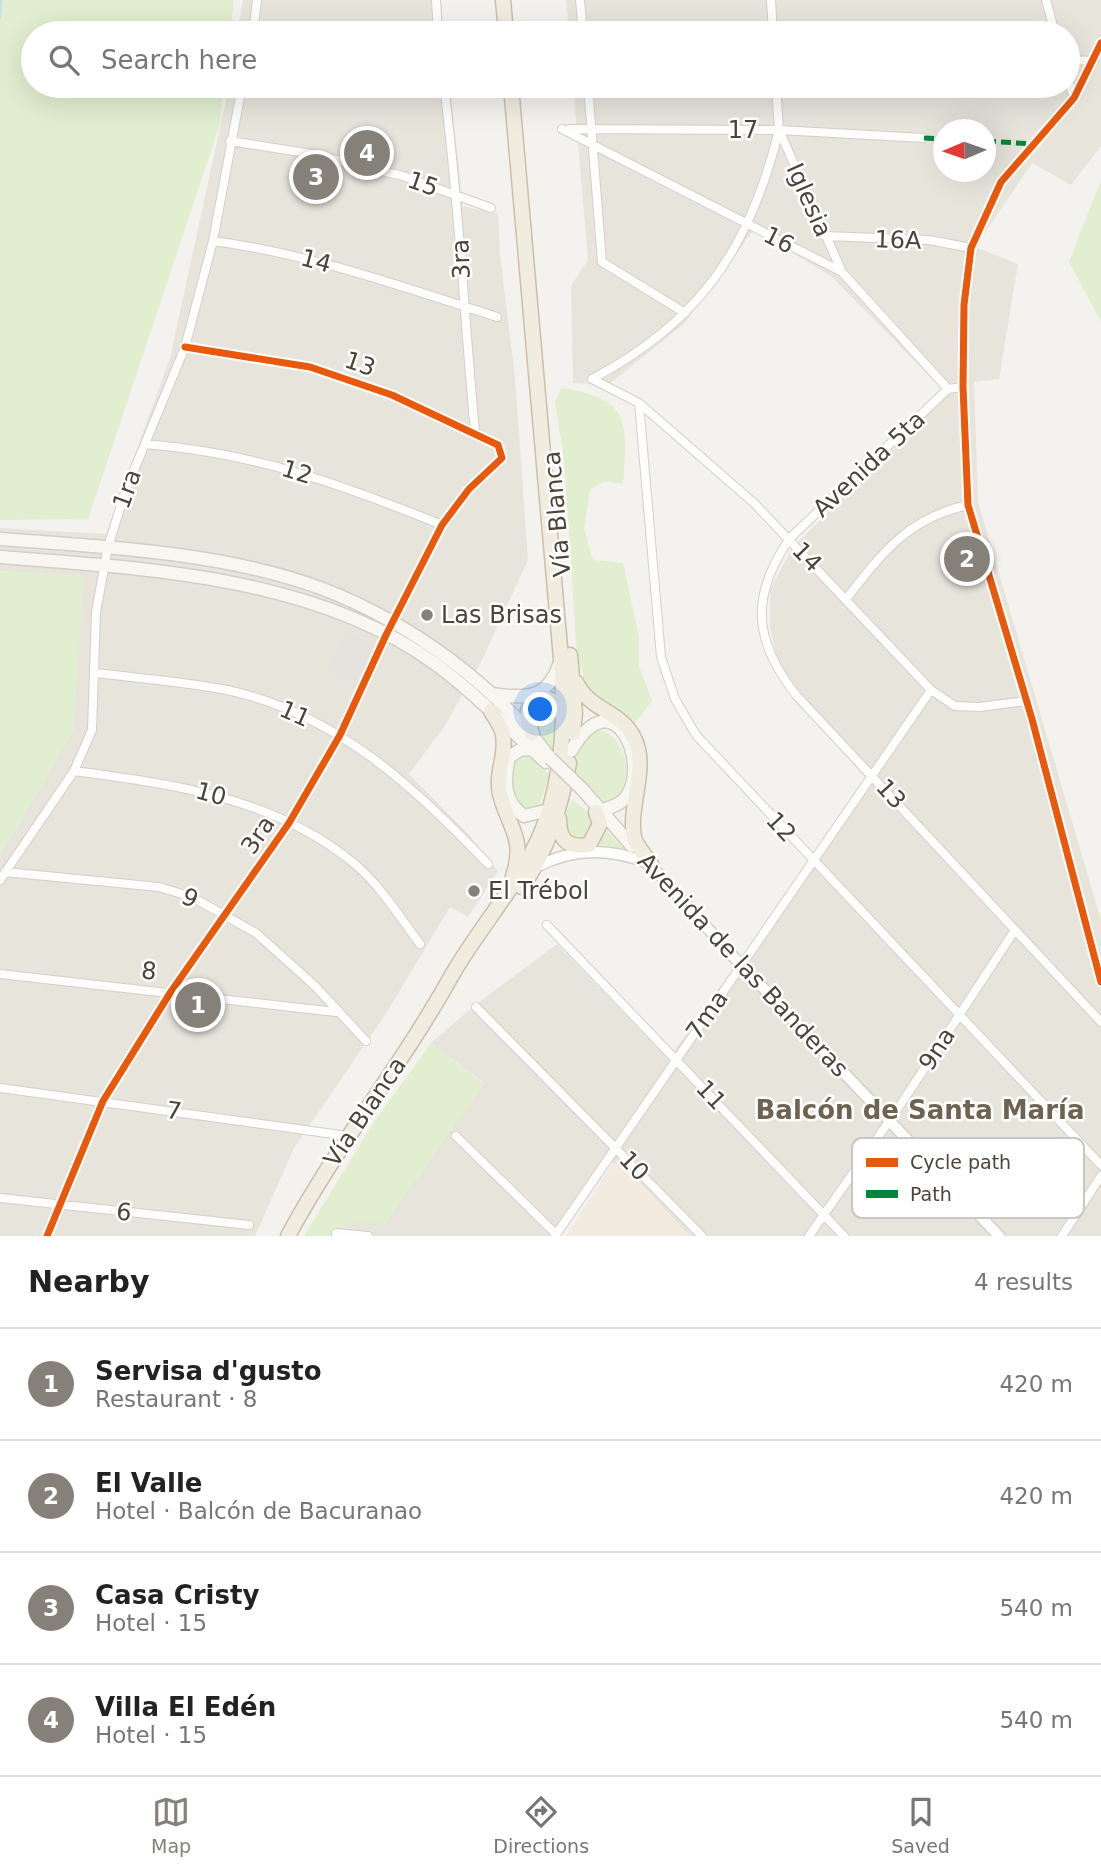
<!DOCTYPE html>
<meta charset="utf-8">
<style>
:root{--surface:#fff;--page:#f2f2f2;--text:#222;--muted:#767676;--line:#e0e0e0;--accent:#868178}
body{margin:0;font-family:"DejaVu Sans",sans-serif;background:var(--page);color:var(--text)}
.compass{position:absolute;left:933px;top:119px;width:63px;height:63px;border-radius:50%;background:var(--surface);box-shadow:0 7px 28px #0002;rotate:268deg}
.you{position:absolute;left:541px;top:710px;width:24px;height:24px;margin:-18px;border:5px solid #fff;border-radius:50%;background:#1a73e8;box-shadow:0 0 0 10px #1a73e833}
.badge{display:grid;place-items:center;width:46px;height:46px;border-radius:50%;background:var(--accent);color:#fff;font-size:23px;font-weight:700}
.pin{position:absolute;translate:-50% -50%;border:4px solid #fff;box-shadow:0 2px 7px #0006}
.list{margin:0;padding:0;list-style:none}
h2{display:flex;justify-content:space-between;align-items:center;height:91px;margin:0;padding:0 28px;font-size:30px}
h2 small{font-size:23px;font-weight:400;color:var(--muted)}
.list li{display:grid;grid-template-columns:46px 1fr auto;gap:21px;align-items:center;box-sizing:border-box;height:112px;padding:0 28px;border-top:2px solid var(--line)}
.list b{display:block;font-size:26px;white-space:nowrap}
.list p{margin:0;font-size:23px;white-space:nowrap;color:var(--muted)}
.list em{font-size:23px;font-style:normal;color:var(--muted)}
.icon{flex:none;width:38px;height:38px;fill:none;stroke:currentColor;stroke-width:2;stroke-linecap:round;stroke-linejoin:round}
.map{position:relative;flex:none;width:1101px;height:1236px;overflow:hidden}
.search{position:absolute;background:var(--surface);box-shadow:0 7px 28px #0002;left:21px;right:21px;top:21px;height:77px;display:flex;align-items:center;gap:18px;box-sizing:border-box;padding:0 24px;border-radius:38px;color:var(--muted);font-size:26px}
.sheet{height:539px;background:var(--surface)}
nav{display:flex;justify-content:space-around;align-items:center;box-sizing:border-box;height:98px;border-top:2px solid var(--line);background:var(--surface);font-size:19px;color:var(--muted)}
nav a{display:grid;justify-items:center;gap:4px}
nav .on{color:var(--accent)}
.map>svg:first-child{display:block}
</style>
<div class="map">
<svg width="1101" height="1236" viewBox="0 0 1101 1236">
<rect width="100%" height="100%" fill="#f4f2ee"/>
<!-- residential -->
<path fill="#e7e4dc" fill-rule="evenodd" d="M243,0h198l3,33h-207z
M566,0h535v146l-30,39 -39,-22 -57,84 43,17 -19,115 -25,3 4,120 123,418v316h-415l-79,-79 -51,79h-213l4,-13 137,-140 -53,-40 44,-38 82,-61 111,115 201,-277 -51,-58 -41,-65 -7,-33v-36l22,-42 155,-154 -115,-117 -78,-48 -70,95 -76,61 -35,-2 -2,-97 17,-26 -15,-174h495v-53h-499zM944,130h42v42h-42z
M229,86h221l13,120 35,8 2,41 15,122 13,183 -47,102 -37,65 -35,47 61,62 28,35 -30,46 -18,-10 -63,105 -93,136 -39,88h-255v-381l73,-124 10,-155 -83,-5v-43l106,6 64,-176z"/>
<!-- commercial -->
<path fill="#f3ebdf" d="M613,1163l10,1 67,72h-124z"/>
<!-- green -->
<path fill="#e1eecf" d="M0,0h234l-4,33h-197v53h191l-4,38 -132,395 -88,1z
M1101,180v142l-32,-60z
M561,388c71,11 66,33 62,96l-18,-3 -15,8 -6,40 9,31 30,3 16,74v29l13,35 -17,22 -48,-35 -10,-32 -13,-196 -9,-59z
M0,571l84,5 -11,155 -73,124z
M551,703l7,12 -4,38 -20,-24 -3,-18 5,-7z
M595,730c36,1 42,62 10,75l-32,-31 7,-31z
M521,755l9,1 20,19 -13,36 -9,2 -10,-5 -9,-28 5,-23z
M572,799c19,16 25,16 16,41l-22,-1 -2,-20z
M603,827l22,22 -28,-5z
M431,1043l53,41 -98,139h-39l-4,13h-39l70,-114z"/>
<!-- parking -->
<path fill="#e6e3df" d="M346,631l30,15 -19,40 -30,-15z"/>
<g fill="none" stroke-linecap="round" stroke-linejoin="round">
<!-- stream -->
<path stroke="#c0ddf1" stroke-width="2" d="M0,17l1,-17"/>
<!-- minor casing -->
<g stroke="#d2d0cb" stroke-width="10">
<path id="minor" d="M436,0l2,33
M580,0l3,33
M771,0l2,33
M1046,0l9,33
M253,33l4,-33
M1101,43l-27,55 -73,84 -30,66 -7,57 -1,82 5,118 64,214 69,263
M1068,60l26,1
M1068,80l6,18
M444,86c15,115 20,230 31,346
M450,86l24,6
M588,86l14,176 83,51
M776,86l3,44 63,142
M562,129l280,143 106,117 15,-2
M569,129l210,1 145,8
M230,141l82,13 91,22 88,32
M825,236l104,4 42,8
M213,241c98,13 190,46 284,76
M592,379l47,24 115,100 177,187 24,16 24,1 46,-6
M592,379c108,-57 158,-131 187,-249
M948,389l-158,149c-40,58 -37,102 6,157l305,327
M639,403l22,254 14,42 21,36 405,430
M145,444c110,9 196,40 297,81
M847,598c36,-46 61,-80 121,-93
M95,673c44,5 89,9 132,17 108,23 188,97 261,174
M74,771c98,13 198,26 277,90 28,22 48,55 69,83
M5,872l154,15 33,10 64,36 59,53 51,55
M0,880l74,-109 18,-41 4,-118 12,-65 17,-55 60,-145 28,-106 29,-155
M547,925l297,311
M0,974l336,38
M476,1007l226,229
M0,1088l348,48
M456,1136l100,98
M0,1198l249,27
M336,1233l32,3
M47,1236l56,-135 67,-108 119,-170 51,-88 46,-100 56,-110 27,-36 33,-31 -4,-13 -106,-50 -82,-28 -125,-20
M555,1236l376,-546
M809,1236l92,-132 114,-174
M1062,1236l39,-60"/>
</g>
<!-- tertiary casing -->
<g stroke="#d2d0cb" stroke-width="13">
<path id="tertiary" d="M646,860l83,92 270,284
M536,867c39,-20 75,-19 115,-3"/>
</g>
<!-- secondary casing -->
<g stroke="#d3cfc5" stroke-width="15">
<path id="secondary" d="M0,539c105,8 225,13 323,50 88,34 171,95 227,169
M0,557c143,11 314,19 434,106 40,29 75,66 112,99
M492,694c35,5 56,5 68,-32
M531,749l-11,1 -11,7c-5,23 -6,45 15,59l25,-6
M571,751c43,-75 80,13 55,46 -6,8 -15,10 -24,13
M582,789l50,57"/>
</g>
<!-- trunk casing -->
<g stroke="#ccbfa9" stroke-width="17">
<path id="trunk" d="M503,0l3,33
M570,655l5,58 -2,20
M576,682c14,29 43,28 57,54 17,29 -5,69 1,101 2,9 12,19 17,27
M491,711c4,7 11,16 12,24 4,20 -8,39 -3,59 8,33 26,44 13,82
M532,733c-7,-17 -8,-29 12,-36l12,5 9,13
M559,819c0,22 9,29 30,26l11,-21 -4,-12
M522,887c27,-39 38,-78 47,-124
M288,1236c49,-91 114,-171 164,-261 32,-56 78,-101 97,-164 15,-51 16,-100 12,-152l-50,-573"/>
</g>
<!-- minor -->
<use href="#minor" stroke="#fdfdfc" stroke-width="8"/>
<!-- tertiary -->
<use href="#tertiary" stroke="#fdfdfc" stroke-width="10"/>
<!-- secondary -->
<use href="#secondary" stroke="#f7f6f1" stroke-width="12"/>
<!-- trunk -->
<use href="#trunk" stroke="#f0ece0" stroke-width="14"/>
<!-- secondary-bridge casing -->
<g stroke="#d3cfc5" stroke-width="15" stroke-linecap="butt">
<path id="secondary-bridge" d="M550,758l32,31"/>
</g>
<!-- secondary-bridge -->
<use href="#secondary-bridge" stroke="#f7f6f1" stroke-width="12"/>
<!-- quiet -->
<path stroke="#00873e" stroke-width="5" stroke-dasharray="10 5" stroke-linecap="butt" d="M924,138l20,1
M986,141l47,3"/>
<!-- cycleway casing -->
<g stroke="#fff" stroke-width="11">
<path id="cycleway" d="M1101,43l-27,55 -73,84 -30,66 -7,57 -1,82 5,118 64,214 69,263
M47,1236l56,-135 67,-108 119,-170 51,-88 46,-100 56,-110 27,-36 33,-31 -4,-13 -106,-50 -82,-28 -125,-20"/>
</g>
<!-- cycleway -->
<use href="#cycleway" stroke="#e8590c" stroke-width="7"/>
</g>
<!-- markers -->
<g fill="#868178" stroke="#fff" stroke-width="2.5">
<circle cx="427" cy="615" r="7"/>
<circle cx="474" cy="891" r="7"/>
</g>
<g text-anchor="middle" stroke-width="5" stroke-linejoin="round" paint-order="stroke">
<!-- street labels -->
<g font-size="24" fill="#4b4439" stroke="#fff">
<text x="743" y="138">17</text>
<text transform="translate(423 184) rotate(19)" y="8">15</text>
<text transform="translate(809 200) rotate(66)" y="8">Iglesia</text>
<text transform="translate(779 240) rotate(27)" y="8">16</text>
<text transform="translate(898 240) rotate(2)" y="8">16A</text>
<text transform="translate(461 259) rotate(-92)" y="8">3ra</text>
<text transform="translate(316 261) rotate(15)" y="8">14</text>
<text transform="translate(360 364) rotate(19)" y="8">13</text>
<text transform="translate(869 464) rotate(-43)" y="8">Avenida 5ta</text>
<text transform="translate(297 472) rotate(17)" y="8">12</text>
<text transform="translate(127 489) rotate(-70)" y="8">1ra</text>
<text transform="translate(557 514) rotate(-95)" y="8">Vía Blanca</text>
<text transform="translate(807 557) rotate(46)" y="8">14</text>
<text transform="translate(295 714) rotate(24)" y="8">11</text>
<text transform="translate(211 794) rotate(15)" y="8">10</text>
<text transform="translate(891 794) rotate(48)" y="8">13</text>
<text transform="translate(781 827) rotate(47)" y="8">12</text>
<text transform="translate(258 835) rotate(-56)" y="8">3ra</text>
<text transform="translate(190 898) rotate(24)" y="8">9</text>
<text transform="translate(743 965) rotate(47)" y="8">Avenida de las Banderas</text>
<text transform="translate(149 971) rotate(6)" y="8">8</text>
<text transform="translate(707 1015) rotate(-55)" y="8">7ma</text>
<text transform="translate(937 1049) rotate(-57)" y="8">9na</text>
<text transform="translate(711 1095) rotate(47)" y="8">11</text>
<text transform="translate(174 1111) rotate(8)" y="8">7</text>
<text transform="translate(365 1112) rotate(-56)" y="8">Vía Blanca</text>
<text transform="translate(634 1166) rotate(46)" y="8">10</text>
<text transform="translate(124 1212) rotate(6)" y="8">6</text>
</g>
<!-- poi labels -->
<g font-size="24" fill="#4b4439" stroke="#fff" text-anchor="start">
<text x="441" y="623">Las Brisas</text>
<text x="488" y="899">El Trébol</text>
</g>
<!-- neighbourhood labels -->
<g font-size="26" font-weight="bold" fill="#6e6250" stroke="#fff">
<text x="920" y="1119">Balcón de Santa María</text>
</g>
</g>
<!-- legend -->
<rect x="852" y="1138" width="232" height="80" rx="10" fill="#fff" stroke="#c9c7c4" stroke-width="2"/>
<rect x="866" y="1158" width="32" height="9" fill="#e8590c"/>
<rect x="866" y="1190" width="32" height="8" fill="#00873e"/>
<g font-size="19" fill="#4b4439">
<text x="910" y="1169">Cycle path</text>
<text x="910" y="1201">Path</text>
</g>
</svg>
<svg class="compass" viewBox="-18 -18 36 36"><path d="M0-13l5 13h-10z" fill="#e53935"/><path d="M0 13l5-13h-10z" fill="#767676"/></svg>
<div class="you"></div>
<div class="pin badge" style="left:198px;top:1005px">1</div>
<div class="pin badge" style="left:967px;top:559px">2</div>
<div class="pin badge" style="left:316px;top:177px">3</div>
<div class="pin badge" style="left:367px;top:153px">4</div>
<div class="search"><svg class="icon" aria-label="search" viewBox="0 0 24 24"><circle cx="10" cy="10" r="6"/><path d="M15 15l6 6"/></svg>Search here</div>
</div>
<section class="sheet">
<h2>Nearby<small>4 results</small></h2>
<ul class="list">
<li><span class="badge">1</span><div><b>Servisa d'gusto</b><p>Restaurant · 8</p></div><em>420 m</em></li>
<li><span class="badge">2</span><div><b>El Valle</b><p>Hotel · Balcón de Bacuranao</p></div><em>420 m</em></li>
<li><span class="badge">3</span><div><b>Casa Cristy</b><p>Hotel · 15</p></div><em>540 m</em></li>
<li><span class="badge">4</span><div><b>Villa El Edén</b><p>Hotel · 15</p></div><em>540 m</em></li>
</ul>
</section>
<nav>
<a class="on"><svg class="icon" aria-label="map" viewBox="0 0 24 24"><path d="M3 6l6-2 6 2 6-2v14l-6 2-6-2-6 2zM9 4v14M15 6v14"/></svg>Map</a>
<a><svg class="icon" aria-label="directions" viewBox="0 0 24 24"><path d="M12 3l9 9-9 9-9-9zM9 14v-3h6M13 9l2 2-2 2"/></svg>Directions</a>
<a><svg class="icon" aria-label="saved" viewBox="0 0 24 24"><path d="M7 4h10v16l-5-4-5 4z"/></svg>Saved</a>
</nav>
